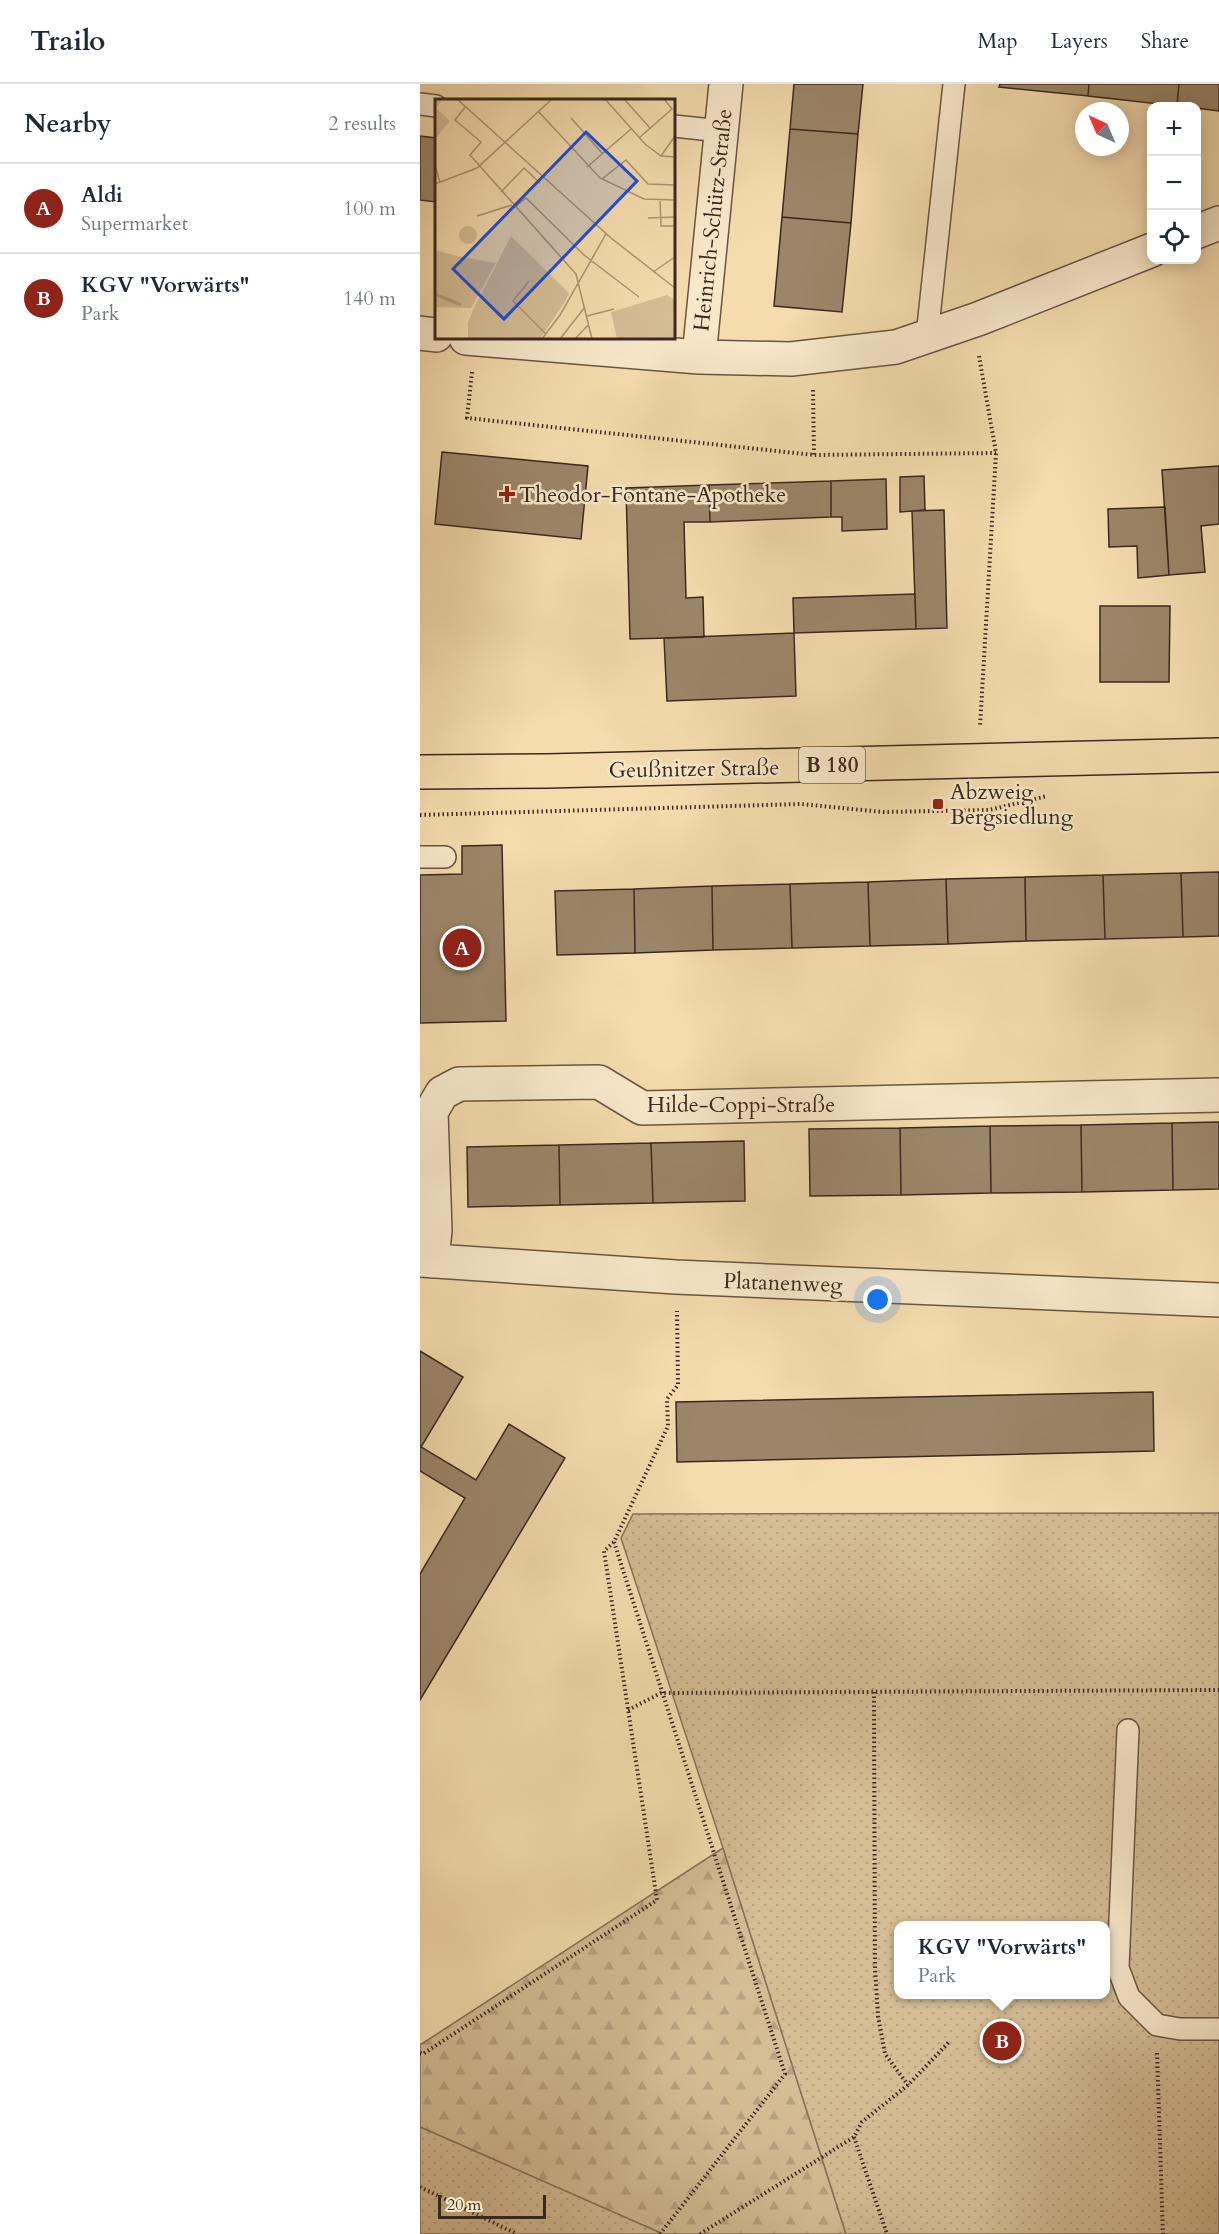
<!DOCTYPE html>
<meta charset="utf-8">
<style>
:root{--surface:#fff;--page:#f6f6f7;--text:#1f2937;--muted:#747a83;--line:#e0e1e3;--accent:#8f2418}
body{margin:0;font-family:Cardo,serif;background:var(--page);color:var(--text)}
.controls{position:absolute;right:18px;top:18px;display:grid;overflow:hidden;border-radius:12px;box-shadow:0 3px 15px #0003}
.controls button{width:54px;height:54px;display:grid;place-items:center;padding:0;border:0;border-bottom:2px solid var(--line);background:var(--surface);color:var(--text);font:30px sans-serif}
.compass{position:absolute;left:655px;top:18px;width:54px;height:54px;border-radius:50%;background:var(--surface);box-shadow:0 3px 15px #0003;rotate:316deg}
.scale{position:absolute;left:18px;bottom:15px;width:108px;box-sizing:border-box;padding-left:6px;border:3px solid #3d281e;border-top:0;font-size:16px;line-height:21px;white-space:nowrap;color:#3d281e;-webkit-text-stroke:4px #f8e8ca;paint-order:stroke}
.you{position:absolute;left:458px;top:1216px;width:21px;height:21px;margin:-15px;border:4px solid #fff;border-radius:50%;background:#1a73e8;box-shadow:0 0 0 9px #1a73e833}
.badge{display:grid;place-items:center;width:39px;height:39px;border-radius:50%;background:var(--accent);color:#fff;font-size:20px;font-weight:700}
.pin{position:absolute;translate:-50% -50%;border:3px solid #fff;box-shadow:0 2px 6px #0006}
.popup{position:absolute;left:474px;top:1837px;width:216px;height:78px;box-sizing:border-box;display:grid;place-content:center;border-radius:12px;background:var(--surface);filter:drop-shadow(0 2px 4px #0005);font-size:20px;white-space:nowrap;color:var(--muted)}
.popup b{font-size:22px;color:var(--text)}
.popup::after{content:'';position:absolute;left:50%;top:100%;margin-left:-12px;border:12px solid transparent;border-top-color:var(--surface)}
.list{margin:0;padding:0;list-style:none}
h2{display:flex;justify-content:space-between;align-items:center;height:78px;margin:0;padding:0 24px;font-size:26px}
h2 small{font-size:20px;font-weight:400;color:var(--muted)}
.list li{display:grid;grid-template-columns:39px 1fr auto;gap:18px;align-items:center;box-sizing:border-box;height:90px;padding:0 24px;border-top:2px solid var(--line)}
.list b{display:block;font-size:22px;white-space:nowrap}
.list p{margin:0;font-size:20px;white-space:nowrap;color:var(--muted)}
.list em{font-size:20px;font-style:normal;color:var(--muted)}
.icon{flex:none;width:33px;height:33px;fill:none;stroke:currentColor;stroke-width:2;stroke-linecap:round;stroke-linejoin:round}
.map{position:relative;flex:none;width:799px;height:2150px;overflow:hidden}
header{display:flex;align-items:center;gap:36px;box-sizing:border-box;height:84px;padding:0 30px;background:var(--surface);border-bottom:2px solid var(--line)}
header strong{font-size:28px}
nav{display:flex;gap:33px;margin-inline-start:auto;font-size:21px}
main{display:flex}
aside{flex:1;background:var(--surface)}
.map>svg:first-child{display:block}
</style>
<header>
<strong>Trailo</strong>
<nav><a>Map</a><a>Layers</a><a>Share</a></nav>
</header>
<main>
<aside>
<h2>Nearby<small>2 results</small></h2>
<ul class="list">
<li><span class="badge">A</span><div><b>Aldi</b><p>Supermarket</p></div><em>100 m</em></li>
<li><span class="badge">B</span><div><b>KGV &quot;Vorwärts&quot;</b><p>Park</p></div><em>140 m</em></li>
</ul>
</aside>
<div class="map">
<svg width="799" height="2150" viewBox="0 0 799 2150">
<defs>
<pattern id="forest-firs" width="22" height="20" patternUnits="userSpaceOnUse" patternTransform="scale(1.5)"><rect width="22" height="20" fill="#d5bd96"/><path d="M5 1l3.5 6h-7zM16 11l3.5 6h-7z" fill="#b8a281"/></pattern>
<pattern id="garden-dots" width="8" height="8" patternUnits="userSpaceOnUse" patternTransform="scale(1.5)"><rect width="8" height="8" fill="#d5bd96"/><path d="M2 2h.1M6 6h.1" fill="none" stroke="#b8a281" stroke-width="1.8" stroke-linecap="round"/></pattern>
</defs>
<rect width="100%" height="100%" fill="#f4dcae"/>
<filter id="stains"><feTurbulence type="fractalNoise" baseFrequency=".00333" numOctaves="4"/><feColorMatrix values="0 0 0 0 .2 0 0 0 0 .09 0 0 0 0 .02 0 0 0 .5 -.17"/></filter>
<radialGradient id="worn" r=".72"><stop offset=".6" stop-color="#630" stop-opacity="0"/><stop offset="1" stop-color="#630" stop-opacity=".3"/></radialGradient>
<!-- forest -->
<path fill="url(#forest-firs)" stroke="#89725a" stroke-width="1.5" d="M303,1764l123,386h-183l-243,-107v-82z"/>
<!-- garden -->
<path fill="url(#garden-dots)" stroke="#89725a" stroke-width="1.5" fill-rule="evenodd" d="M799,1429v721h-373l-123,-386 -102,-310 12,-24zM478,1842h208v68h-208z
M0,2043l243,107h-243z"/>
<!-- building -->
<path fill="#9c8669" stroke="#3d281e" stroke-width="1.5" d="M374,0h69l-5,50 -68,-5z
M580,0h89l-1,12 -89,-9z
M669,0h90l-2,22 -89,-10z
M759,0h40v27l-23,-3v-2h-19z
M370,45l68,5 -7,89 -69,-6z
M0,52l16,2v64l-16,-2z
M362,133l69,6 -9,89 -68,-6z
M22,368l146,14 -7,73 -146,-15z
M799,382v58l-18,2 4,46 -36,3 -7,-105z
M504,392l1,34 -25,2v-35z
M466,395l1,50 -45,2v-14h-11v-36z
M411,397v36l-121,5 -1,-37z
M289,401l1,37h-26l2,76 17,-1 1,40 -74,2 -4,-151z
M745,423l4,68 -31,3 -1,-32 -28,1 -1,-38z
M524,426l3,118 -31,1 -4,-118z
M495,510l1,35 -122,4 -1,-35z
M680,522h70l-1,76h-69z
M374,549l2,63 -129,5 -3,-63z
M82,761l4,176 -86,2v-148l42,-1v-28z
M799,788v64l-36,1 -2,-64z
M761,789l2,64 -78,2 -2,-64z
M683,791l2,64 -79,2 -1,-64z
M605,793l1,64 -78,3 -2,-65z
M526,795l2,65 -78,2 -2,-64z
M448,798l2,64 -78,2 -2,-64z
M370,800l2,64 -79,2 -1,-64z
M292,802l1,64 -78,3 -1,-64z
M214,805l1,64 -78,2 -2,-64z
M799,1038v67l-46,1 -1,-67z
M752,1039l1,67 -91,2 -1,-67z
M661,1041l1,67 -91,1 -1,-67z
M570,1042l1,67 -90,2 -1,-67z
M480,1044l1,67 -91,1 -1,-67z
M324,1057l1,60 -92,2 -2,-60z
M231,1059l2,60 -93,2 -1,-60z
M139,1061l1,60 -92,2 -1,-60z
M0,1267l43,26 -42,70 55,33 33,-56 56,34 -145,242v-126l45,-76 -45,-27z
M733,1308l1,59 -477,11 -1,-60z"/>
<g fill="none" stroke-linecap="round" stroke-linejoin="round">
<!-- service casing -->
<g stroke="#6b5542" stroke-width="24">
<path id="service" d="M0,20l16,2
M254,42l47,5
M507,252l27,-252
M0,773h25
M708,1646l-10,238 11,29 28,28 23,4h39"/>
</g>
<!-- minor casing -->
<g stroke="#6b5542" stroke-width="36">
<path id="minor" d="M776,148l23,-9
M0,249l16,2
M46,254l233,19 92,2 105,-12 82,-28 174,-69
M279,273l27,-273
M0,1176l256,17 543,23
M12,1177l3,-31 -4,-118 11,-19 17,-9 140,-2 43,26 577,-13"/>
</g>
<!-- primary casing -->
<g stroke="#3d281e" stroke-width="36">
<path id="primary" d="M0,688l127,-1 672,-16"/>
</g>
<!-- path -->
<path stroke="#3d281e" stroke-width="4" stroke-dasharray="1.5 3" stroke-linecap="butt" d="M559,272l17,97 -16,274
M52,288l-5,46 347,37 182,-2
M393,306l1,65
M0,731l381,-11 82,8 106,-2 58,-14
M194,1458l171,532 -125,160
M454,1608l1,277 3,47 7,38 23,31
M208,1626l33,-17 558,-3
M0,1969l3,1 234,-154 -53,-349 10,-9 54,-116 -1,-27 11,-14 -1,-74
M737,1969l6,181
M434,2053l33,97
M0,2103l97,47
M280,2150l154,-97 8,-15 46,-37 42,-44"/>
<!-- service -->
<use href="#service" stroke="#f8e8ca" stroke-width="21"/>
<!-- minor -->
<use href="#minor" stroke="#f8e8ca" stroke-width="33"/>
<!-- primary -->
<use href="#primary" stroke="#f4dcae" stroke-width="33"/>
</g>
<!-- markers -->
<g fill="#8f2418" stroke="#f8e8ca" stroke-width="2">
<path d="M84 401h6v6h6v6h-6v6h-6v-6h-6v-6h6z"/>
<rect x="512" y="714" width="12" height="12" rx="3"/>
</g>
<g text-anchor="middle" stroke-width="5" stroke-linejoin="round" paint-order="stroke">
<!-- shield labels -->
<rect fill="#f8e8ca" stroke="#756252" stroke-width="1.5" x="379" y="663" width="66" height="36" rx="4.5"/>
<g font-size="21" font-weight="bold" fill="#3d281e">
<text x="412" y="688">B 180</text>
</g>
<!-- street labels -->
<g font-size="22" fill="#3d281e" stroke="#f8e8ca">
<text transform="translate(292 136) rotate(-84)" y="8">Heinrich-Schütz-Straße</text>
<text transform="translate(274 684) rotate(-1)" y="8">Geußnitzer Straße</text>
<text x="321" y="1028">Hilde-Coppi-Straße</text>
<text transform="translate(363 1198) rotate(2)" y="8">Platanenweg</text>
</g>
<!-- poi labels -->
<g font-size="22" fill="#3d281e" stroke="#f8e8ca" text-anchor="start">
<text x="99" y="418">Theodor-Fontane-Apotheke</text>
<text x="530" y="715">Abzweig<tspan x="530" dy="25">Bergsiedlung</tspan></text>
</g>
</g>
<!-- overview -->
<g transform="translate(15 15)">
<rect width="240" height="240" fill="#f4dcae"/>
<path d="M24 136a9 9 0 1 1 18 0a9 9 0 1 1-18 0ZM232,196l8,5v39h-58l-6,-27z" fill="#d5bd96"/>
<path d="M22,157l39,7 -25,45 -36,-1v-22h34z" fill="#d5bd96"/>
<path d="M0,0h8l-7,9 14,13 -15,18z" fill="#d5bd96"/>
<path d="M76,137l58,57 -3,7 -26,39h-72v-16l5,-13zM0,151l22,6 12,30 -34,-1z" fill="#d5bd96"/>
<path fill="none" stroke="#b69f7d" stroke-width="3" d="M0,195l26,11"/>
<path fill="none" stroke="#ab9474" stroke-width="1.5" d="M22,0l154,139 64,50M170,0l40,45 16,12 14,1M189,0l26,29M31,7l-11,14 26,22 -11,13 106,119 16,65M103,12l62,67 44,21 31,1M136,19l31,35M204,39l33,-29 -8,-10M226,57l14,-20M0,66l5,18M152,68l44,-38M167,80l24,-19 22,24 27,1M0,85l42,-16 75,-69M66,93l23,-24 16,15M225,102l1,25h14M79,109l12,-10 58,57 55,42M42,117l35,-11M213,119l27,-1M218,173l22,-15M94,182l-16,20 33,33M152,217l27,-7M107,240l18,-24 46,-81M125,240l25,-32M140,240l14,-15"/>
<path fill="#1d4ed8" fill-opacity="0.15" stroke="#1d4ed8" stroke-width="3" d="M151,33l51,49 -133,138 -51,-50z"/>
<rect width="240" height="240" fill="none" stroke="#3d281e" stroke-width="3"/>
</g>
<rect width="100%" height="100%" filter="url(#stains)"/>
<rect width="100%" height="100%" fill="url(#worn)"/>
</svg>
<div class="controls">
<button>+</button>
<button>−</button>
<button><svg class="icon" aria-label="locate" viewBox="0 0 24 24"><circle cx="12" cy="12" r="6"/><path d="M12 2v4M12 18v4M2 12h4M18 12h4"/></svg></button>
</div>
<svg class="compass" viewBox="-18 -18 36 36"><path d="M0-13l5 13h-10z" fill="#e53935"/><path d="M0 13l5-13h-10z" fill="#747a83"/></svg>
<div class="scale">20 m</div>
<div class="you"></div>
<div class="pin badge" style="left:42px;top:864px">A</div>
<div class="pin badge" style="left:582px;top:1957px">B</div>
<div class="popup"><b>KGV &quot;Vorwärts&quot;</b>Park</div>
</div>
</main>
